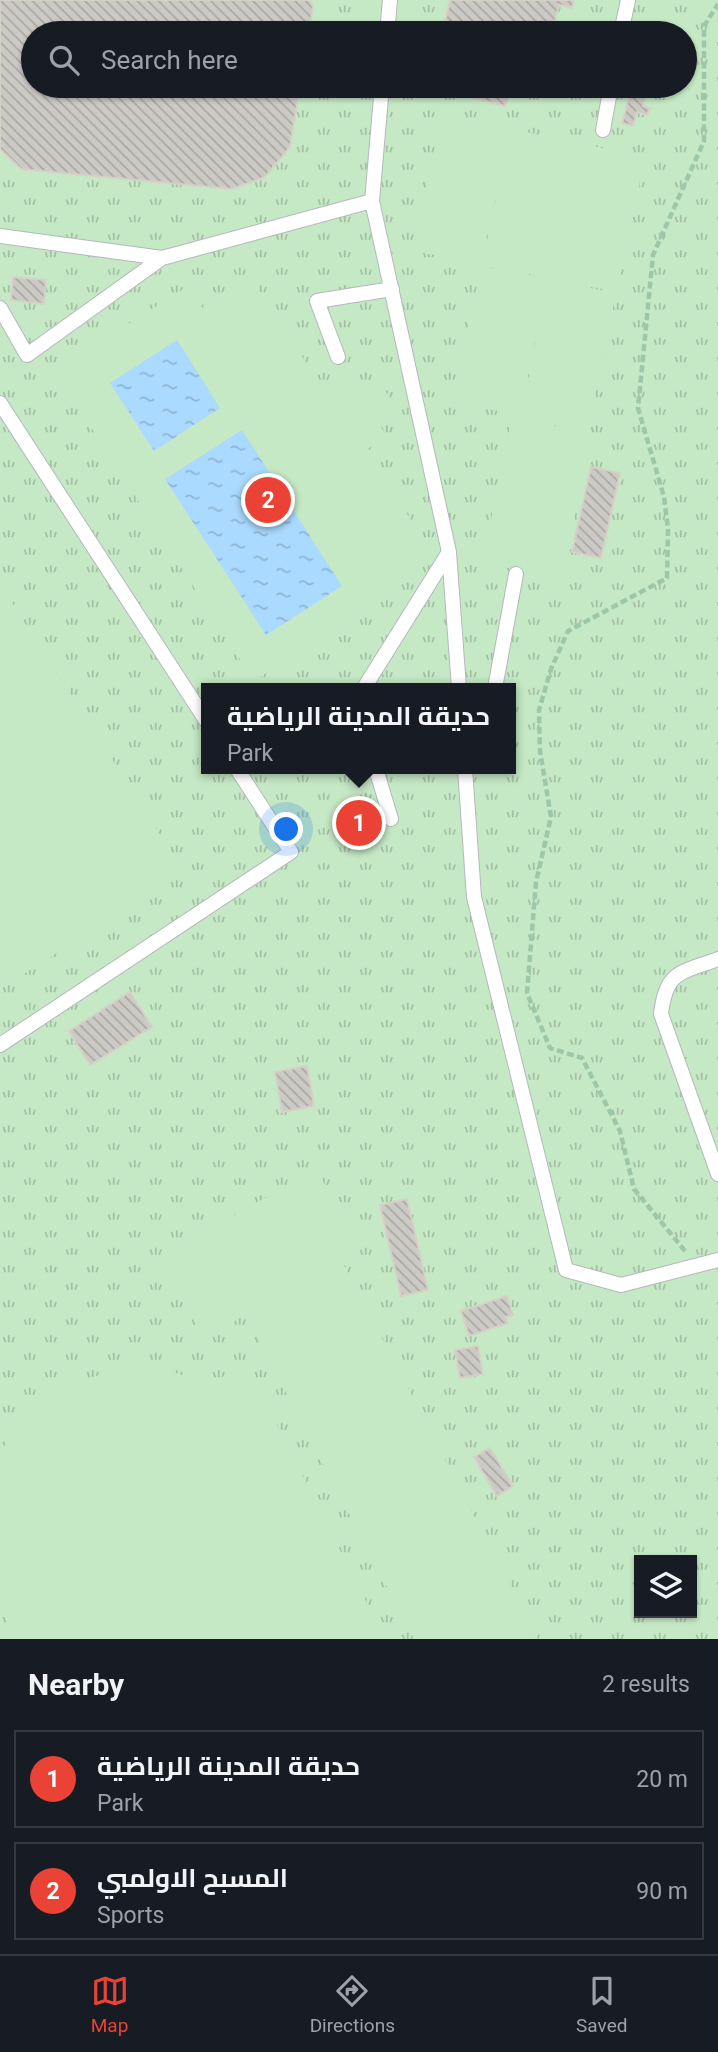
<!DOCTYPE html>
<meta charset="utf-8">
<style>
:root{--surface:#171b24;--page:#242831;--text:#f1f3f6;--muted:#9ea1a6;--line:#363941;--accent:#ea4335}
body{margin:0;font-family:Roboto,Cairo,sans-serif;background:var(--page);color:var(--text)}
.controls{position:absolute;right:21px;bottom:21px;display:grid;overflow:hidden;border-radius:0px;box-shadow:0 2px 5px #0004}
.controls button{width:63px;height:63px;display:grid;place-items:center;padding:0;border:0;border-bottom:2px solid var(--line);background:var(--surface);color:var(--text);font:35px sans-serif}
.you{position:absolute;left:287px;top:830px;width:24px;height:24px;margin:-18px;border:5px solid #fff;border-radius:50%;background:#1a73e8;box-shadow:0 0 0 10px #1a73e833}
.badge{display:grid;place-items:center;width:46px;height:46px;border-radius:50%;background:var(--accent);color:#fff;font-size:23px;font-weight:700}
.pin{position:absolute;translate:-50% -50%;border:4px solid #fff;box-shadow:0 2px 7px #0006}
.popup{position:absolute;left:201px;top:683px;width:315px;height:91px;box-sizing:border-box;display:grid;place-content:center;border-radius:0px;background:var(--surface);filter:drop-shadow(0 2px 5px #0005);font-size:23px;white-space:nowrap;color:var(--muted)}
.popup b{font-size:26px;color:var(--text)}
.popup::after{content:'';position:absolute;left:50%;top:100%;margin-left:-14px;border:14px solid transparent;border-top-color:var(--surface)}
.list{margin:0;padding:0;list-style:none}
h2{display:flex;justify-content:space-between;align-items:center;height:91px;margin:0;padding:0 28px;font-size:30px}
h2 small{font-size:23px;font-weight:400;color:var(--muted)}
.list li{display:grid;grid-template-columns:46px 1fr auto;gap:21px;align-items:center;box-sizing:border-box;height:98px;margin:0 14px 14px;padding:0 14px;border:2px solid var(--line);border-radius:0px}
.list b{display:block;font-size:26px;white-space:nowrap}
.list p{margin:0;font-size:23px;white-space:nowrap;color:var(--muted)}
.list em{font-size:23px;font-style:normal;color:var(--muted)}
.icon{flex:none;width:38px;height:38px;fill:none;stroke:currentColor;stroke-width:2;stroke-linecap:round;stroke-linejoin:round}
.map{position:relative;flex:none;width:718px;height:1639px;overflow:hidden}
.search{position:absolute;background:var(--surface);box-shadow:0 2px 5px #0004;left:21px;right:21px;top:21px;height:77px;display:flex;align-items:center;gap:18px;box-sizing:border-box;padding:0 24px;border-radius:38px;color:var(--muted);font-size:26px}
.sheet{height:315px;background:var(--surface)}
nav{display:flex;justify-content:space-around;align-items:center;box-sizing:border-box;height:98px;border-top:2px solid var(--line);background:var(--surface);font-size:19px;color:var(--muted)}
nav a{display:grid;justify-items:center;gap:4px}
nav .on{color:var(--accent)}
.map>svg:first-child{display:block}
</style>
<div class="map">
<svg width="718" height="1639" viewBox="0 0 718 1639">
<defs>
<pattern id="park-tufts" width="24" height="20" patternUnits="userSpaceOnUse" patternTransform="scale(1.75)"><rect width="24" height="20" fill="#c5e8c5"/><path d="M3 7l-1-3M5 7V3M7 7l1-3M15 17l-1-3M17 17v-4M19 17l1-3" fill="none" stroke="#a3c0a4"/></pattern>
<pattern id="water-ripples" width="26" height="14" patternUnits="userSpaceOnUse" patternTransform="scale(1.75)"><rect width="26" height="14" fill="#aadaff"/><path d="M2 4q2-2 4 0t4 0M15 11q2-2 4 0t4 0" fill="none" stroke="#8eb4d2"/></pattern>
<pattern id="building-back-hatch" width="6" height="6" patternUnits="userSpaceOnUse" patternTransform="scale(1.75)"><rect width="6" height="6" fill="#cccac5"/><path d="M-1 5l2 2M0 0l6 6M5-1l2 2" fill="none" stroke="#a9a8a4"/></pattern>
</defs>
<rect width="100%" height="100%" fill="#f1efe8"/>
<!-- park -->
<path fill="url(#park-tufts)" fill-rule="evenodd" d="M0,0h718v1639h-718zM33,33h652v53h-652zM207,688h304v81h-304zM639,1560h53v53h-53z"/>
<!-- pitch -->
<path fill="#c5e8c5" d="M442,115l67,14 -28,135 -68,-13z
M511,129l134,28 -28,135 -135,-28z
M481,266l67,14 -29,135 -67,-13z
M549,280l67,13 -28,136 -67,-14z
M255,284l70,108 26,-16 8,12 17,-11 19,29 -20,12 12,18 -21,14 65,101 -45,28 7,12 -139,90 -199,-310 133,-85 19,29z
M512,417l80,16 -30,146 -80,-16z
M0,584l184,288 -184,117z
M316,1169l45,81 -19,11 196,378h-124l-168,-324 -42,23 -45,-80z
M247,1365l138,274h-370l-15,-31v-155c34,-57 98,-92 165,-83 13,2 29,12 41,12 12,-1 30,-12 41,-17z"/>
<!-- water -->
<path fill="url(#water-ripples)" d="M177,340l43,68 -66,43 -44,-68z
M242,430l100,156 -76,49 -101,-156z"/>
<!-- building -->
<path fill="url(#building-back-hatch)" stroke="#d6d1c6" stroke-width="2" d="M0,0h310l3,7 -4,26h-276v53h267l-10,61 -25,30 -33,12 -211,-20 -21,-20z
M450,0h124l-2,8 -13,-3 -7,28h-75l-33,-7z
M476,86h38l-9,20 -32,-8z
M632,86h22l-1,5 -6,-1 -4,16 7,2 -3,7 -10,-3 -4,14 -11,-3z
M13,277l33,3 -2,24 -33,-4z
M591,467l29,6 -19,85 -29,-6z
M130,992l22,35 -62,38 -21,-34z
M307,1066l7,40 -32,6 -7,-40z
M407,1199l21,91 -27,6 -21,-91z
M507,1296l6,19 -7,2 2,6 -39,13 -8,-25z
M478,1346l5,28 -23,4 -5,-28z
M490,1448l23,38 -16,10 -23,-39z"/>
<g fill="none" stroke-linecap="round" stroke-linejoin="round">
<!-- service casing -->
<g stroke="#b5b8bc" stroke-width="16">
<path id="service" d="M387,33l3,-33
M621,33l7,-33
M382,86l-10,115 77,351 10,136
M603,130l8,-44
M0,236l162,22 210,-57
M0,308l27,47 135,-97
M338,357l-21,-56 75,-12
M0,403l207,319
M364,688l85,-136
M495,688l21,-114
M376,769l15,50
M465,769l9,128 92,373 55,15 97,-25
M718,959c-37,14 -52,11 -57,55l57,160
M0,1045l291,-193 -54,-83"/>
</g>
<!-- path -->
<path stroke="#9cc7a9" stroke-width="4.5" stroke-dasharray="7 3.5" stroke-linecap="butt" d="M685,1251l-51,-62 -14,-58 -38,-73 -32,-10 -23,-55 9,-111 15,-65 -11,-66 -1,-41 12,-41 17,-38 99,-53 1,-48 -4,-33 -26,-89 15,-153 51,-114v-115l14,-22"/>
<!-- service -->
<use href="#service" stroke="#fff" stroke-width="14"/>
</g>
</svg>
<div class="controls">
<button><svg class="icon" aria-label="layers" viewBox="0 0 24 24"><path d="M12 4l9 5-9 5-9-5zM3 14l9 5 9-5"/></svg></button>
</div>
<div class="you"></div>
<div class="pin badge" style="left:359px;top:823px">1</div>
<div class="popup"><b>حديقة المدينة الرياضية</b>Park</div>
<div class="pin badge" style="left:268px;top:500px">2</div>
<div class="search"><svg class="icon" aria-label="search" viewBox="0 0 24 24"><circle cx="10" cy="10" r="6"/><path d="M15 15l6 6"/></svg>Search here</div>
</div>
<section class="sheet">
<h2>Nearby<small>2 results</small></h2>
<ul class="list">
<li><span class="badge">1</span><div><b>حديقة المدينة الرياضية</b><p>Park</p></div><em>20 m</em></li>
<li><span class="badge">2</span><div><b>المسبح الاولمبي</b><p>Sports</p></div><em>90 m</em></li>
</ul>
</section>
<nav>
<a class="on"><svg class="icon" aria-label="map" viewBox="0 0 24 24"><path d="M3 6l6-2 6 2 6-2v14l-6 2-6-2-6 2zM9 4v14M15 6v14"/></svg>Map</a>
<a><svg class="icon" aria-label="directions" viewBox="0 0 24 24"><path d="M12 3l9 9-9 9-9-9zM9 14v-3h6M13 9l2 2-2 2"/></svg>Directions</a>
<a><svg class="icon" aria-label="saved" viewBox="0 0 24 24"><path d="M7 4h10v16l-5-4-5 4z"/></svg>Saved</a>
</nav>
